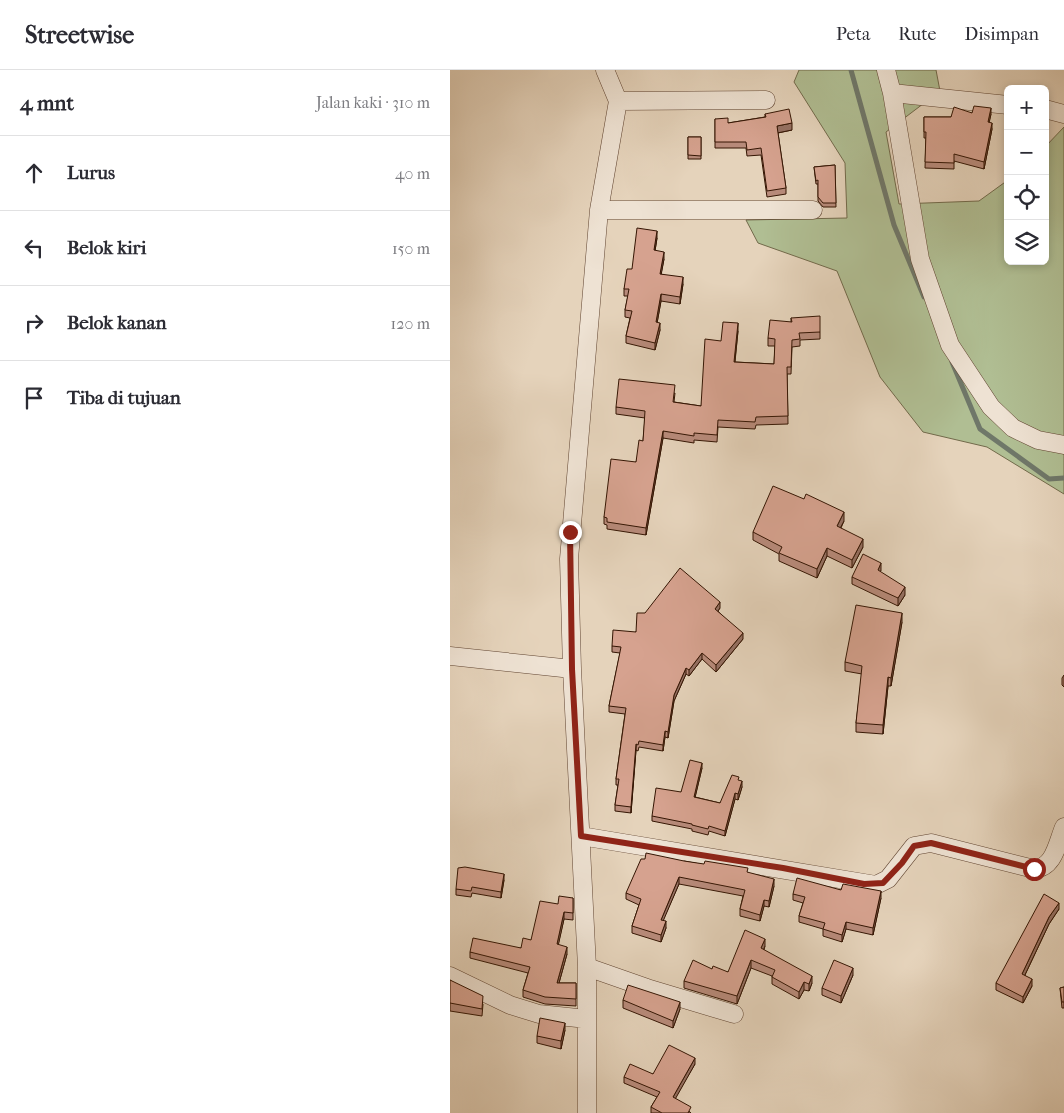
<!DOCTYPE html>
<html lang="id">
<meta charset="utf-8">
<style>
:root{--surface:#fff;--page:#f2f2f3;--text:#2b2b33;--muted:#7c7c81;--line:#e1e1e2}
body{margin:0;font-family:"IM FELL French Canon",serif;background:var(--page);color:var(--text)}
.controls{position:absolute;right:15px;top:15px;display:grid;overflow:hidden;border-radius:8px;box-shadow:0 2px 8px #0003}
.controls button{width:45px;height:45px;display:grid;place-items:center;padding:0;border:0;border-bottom:1px solid var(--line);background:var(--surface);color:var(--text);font:25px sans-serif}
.stop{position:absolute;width:15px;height:15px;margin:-11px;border:4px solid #8f2418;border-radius:50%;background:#fff}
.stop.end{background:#8f2418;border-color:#fff;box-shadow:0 1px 5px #0008}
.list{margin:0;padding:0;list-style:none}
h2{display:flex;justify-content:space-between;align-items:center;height:65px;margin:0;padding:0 20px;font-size:21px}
h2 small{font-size:16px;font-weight:400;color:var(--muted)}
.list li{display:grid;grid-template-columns:32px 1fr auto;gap:15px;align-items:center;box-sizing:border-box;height:75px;padding:0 20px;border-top:1px solid var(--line)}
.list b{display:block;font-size:19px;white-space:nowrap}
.list em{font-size:16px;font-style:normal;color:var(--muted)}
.icon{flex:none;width:28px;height:28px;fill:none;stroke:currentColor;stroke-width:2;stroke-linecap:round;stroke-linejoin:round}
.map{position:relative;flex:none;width:614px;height:1043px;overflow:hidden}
header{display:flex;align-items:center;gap:30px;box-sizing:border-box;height:70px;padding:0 25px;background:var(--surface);border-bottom:1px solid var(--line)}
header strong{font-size:24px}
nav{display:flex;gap:28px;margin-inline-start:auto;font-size:18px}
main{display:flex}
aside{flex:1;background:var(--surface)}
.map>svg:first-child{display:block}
</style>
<header>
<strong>Streetwise</strong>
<nav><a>Peta</a><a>Rute</a><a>Disimpan</a></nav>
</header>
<main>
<aside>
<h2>4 mnt<small>Jalan kaki · 310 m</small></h2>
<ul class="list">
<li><svg class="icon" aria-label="ahead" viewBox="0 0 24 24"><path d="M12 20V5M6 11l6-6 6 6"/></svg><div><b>Lurus</b></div><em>40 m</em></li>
<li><svg class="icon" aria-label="left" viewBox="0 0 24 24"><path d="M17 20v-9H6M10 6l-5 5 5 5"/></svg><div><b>Belok kiri</b></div><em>150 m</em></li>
<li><svg class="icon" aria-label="right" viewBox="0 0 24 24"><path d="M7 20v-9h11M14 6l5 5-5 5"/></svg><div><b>Belok kanan</b></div><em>120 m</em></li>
<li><svg class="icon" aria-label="arrive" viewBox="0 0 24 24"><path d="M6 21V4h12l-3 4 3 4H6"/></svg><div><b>Tiba di tujuan</b></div></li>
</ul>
</aside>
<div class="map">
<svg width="614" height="1043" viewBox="0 0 614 1043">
<rect width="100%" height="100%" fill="#e5d3bb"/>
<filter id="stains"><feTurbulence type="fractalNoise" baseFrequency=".004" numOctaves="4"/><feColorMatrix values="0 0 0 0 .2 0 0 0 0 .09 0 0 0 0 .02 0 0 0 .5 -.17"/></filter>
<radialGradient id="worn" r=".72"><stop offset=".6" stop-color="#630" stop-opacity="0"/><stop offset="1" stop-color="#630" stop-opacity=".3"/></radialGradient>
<!-- green -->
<path fill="#b0be93" stroke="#726a4b" d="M349,0h137l4,21 -54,41 13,72 80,-3 29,-21v81h37v-114l19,-20v367l-77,-47 -64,-15 -43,-55 -43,-106 -79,-28 -12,-23 101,-2 -2,-55 -51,-81z"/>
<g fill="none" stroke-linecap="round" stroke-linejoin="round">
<!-- stream -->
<path stroke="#6f7769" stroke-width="5" d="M401,0l43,155 30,72
M502,292l28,67 69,50 15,-1"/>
<!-- street casing -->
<g stroke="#604431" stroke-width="19">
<path id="street" d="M436,0l6,23 28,166 30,86 41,62 22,21 25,12 26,5
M442,23l116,12
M168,31l148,-1
M595,39l19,5
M149,140h214
M0,586l122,13
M131,766l295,49 12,-6 26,-33 17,-3 103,26c20,-1 23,-25 30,-42
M137,897l60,21 87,26
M0,906l60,29 29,9 48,5
M137,1043v-146l-15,-298 -3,-110 30,-349 19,-109 -13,-31"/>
</g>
<!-- street -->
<use href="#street" stroke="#eee2d3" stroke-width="18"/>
</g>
<!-- wall -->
<path fill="#b88b7b" stroke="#341503" d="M522,43l19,1 -2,8 3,7 -8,40 -30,-8v8l-29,-1 1,-30h-2v-21h27z
M315,44l27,16 -14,3 8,55v6l-19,3 -6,-42 -14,1 -1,-8h-31v-29l13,4 37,-6z
M238,67h13v22h-13z
M385,95l1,42h-13l-5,-6v-17h-2l-2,-17z
M207,168l-2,13 9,8 -3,15 22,10 -3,20 -19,-3 -4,22 3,7 -5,20 -29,-7v-7l4,-18 -5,-1v-7l3,-14h-4v-7l8,-20z
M341,248l29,14v7l-20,1v6l-8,1 -1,27h-4l1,50 -32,1 -1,4 -37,-2 -1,15 -23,-2v3l-31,-5 -17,97 -39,-6v-4l-3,-1v-7l32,-55 7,-21 2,-23 -29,-4v-7l59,-14 -1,9 27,4 20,-65 17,-10 -3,31 39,2 1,-18h-7v-8l23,-16z
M354,429l40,22 -3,7 22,19 -11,21 -25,-12 -10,22 -38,-17v-7l-26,-14v-8z
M431,500l-1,2 25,23 -7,11 -46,-22v-7z
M270,538l-2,3 25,28 -27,33 -14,-13 -13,17 -3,-2 -12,27 -6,37 -3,-1 -2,14 -24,-4 -1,4 -2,-1 -5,63 -16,-2v-6l3,-20h-2v-6l9,-65 -16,-2v-6l11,-53 -8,-1v-6l24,-14 9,-19z
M452,552l-11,64h-3l-5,48 -27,-2v-9l6,-49 -17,-3v-9z
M614,605v12l-2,-2v-7z
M252,698l-7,29 25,6 19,-22 3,6 -4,13 -3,-1 -10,37 -16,-5 -1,4 -16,-4v-2l-40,-8v-5l29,-24z
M234,791l64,12 26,13 -5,21 -5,-1 -4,15 -20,-5v-7l3,-13 -64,-12 -16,36 3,8 -5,14 -29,-9v-7l7,-21 -13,-6v-6z
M54,810l-3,18 -29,-5 -1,4 -15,-2v-6z
M391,820l40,8 -8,37 -27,-6 -4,13 -19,-6v-7l-24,-7v-6l4,-13 -10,-3v-6z
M123,828v22l-9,-1 -6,26 9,9 -8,29h17v23l-31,-2 -22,-7v-7l5,-17 -58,-15v-6l51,-4 10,-8 27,-36z
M609,839l-10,15 -24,51 7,11 -9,17 -27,-13v-7z
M315,876l-1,4 48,33 -3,8 -5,-1 -5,9 -27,-15v-8l-21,-8 -14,36 -53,-16v-7l28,-12 16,3z
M403,905l-12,28 -19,-8v-7z
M0,910l33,24 -1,12 -32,-5z
M614,917v21h-2l-2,-20z
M173,930l57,9 -7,19 -50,-20z
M115,960l-4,19 -24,-6v-7z
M245,994l-20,34 16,15h-40v-6l6,-10 -33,-14v-6l29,-3z"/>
<!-- shaded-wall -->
<path fill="#967164" stroke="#341503" d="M541,38v6l-3,14v-6z
M342,53v7l-15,3v-7z
M542,53v6l-8,40v-7z
M207,161v7l-3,19v-7z
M214,182v7l-4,22v-7z
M233,207v7l-3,20v-7z
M211,224v7l-5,28v-7z
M210,253v7l-5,20v-7z
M288,253v8l-4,38v-7z
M213,361v7l-17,97v-7z
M394,442v9l-7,13v-8z
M413,469v8l-11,21v-8z
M377,478v8l-10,22v-9z
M431,493v7l-3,8v-8z
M455,517v8l-7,11v-8z
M270,532v6l-5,7v-6z
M452,543v9l-11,64v-8z
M293,563v6l-27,33v-7z
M252,583v6l-13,17v-6z
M236,598v6l-12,27 -6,37v-6l6,-37z
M438,607v9l-5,48v-9z
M215,661v6l-2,14v-6z
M186,674v6l-5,63v-6z
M252,693v5l-8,34v-5z
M292,711v6l-4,13v-6z
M285,723v6l-10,37v-5z
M54,804v6l-3,18v-6z
M229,807v7l-18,42v-6z
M324,809v7l-5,21v-6z
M431,821v7l-8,37v-7z
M314,830v6l-4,15v-6z
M609,833v6l-10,15 -27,57v-7l27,-57z
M114,842v7l-7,32v-7z
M216,851v7l-5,14v-7z
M396,852v7l-4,13v-7z
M315,869v7l-4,9v-7z
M117,877v7l-10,36v-7z
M301,890v8l-14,36v-8z
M403,898v7l-12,28v-7z
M362,906v7l-3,8v-7z
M582,909v7l-9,17v-6z
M354,912v8l-5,9v-7z
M230,932v7l-7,19v-7z
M115,953v7l-4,19v-8z
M245,988v6l-22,39v-6z"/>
<!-- building -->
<path fill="#d6a28f" stroke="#341503" d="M524,36l17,2 -3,14 4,1 -8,39 -30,-8v9l-29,-1 1,-30h-2v-15h27l3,-10 18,6z
M339,39l3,14 -15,3 9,62 -19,3 -6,-43 -14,2 -1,-8h-31v-23l13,-1v5l38,-6 -1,-3z
M238,67h13v19l-13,-1z
M385,95l1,38h-13l-5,-6v-17l-2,1 -2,-14z
M187,158l20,3 -3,19 10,2 -4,22 23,3 -3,20 -19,-3 -5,28 4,1 -5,20 -29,-7 6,-25 -7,-1 4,-21h-5l3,-20h5z
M370,246v16l-21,1 1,6 -8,1 -1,27h-4l1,49 -32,1 -1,5 -37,-2 -1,15 -23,-2v3l-31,-5 -17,97 -39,-6v-4l-3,-1 7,-58 25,3 3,-22 4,1 2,-30 -29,-4 3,-28 56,6 -2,17 28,4 4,-67 16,2 2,-19 15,1 -4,39 40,2 1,-25 -7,-1 2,-18 22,2 -1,-4z
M323,416l31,13 2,-5 38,18 -7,14 26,13 -11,21 -25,-12 -10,21 -38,-16 3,-6 -29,-15z
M413,484l18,9 -3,7 27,17 -7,11 -46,-21z
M230,498l40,34 -5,7 28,24 -27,32 -14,-12 -13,17 -3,-2 -12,27 -6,37 -3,-1 -2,14 -24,-4 -1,4 -2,-1 -5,63 -16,-2 4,-26h-3l10,-71 -17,-2 12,-59 -9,-1 1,-16 23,2 1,-19h8z
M406,535l46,8 -11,65 -3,-1 -5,48 -27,-2 6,-57 -17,-4z
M240,690l12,3 -8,34 26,6 12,-28 7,2 -1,3 4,1 -4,13 -3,-1 -10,38 -16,-5 -1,3 -16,-4v-1l-40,-8 4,-28 25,4z
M196,783l38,8 20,3 1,-3 43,7 -1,4 27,7 -5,22 -5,-1 -4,15 -20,-6 5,-19 -66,-13 -18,43 5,1 -5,14 -29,-9 9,-27 -15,-6 15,-34h4z
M15,797l39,7 -3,18 -29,-5 -1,4 -15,-2 2,-21z
M347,808l44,12 2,-6 38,7 -8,37 -27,-6 -4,13 -19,-6 2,-6 -26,-7 6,-19 -12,-3z
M594,824l15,9 -10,14 -27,57 10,5 -9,18 -27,-14z
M109,826l14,2v15l-9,-1 -7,32 10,3 -10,36h19v16l-31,-2 -22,-7 7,-23 -60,-15 3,-14 48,10 2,-10 8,2 9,-39 18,3z
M295,860l20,9 -4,9 51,28 -3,8 -5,-2 -5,10 -27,-15 3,-7 -24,-10 -14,36 -53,-15 9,-21 19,9 1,-3 15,6z
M384,890l19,8 -12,28 -19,-8z
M0,910l33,16 -1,13 -32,-6z
M178,915l52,17 -7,19 -50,-21z
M614,917v15h-2l-2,-14z
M90,948l25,5 -4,18 -24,-5z
M219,975l26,13 -22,39 18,10 -3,6h-26l-11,-6 9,-15 -36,-15 6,-13 23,10z"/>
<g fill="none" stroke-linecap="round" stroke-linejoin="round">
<!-- route -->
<path stroke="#8f2418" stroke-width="6" d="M120,462l2,137 9,167 202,32 81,16 19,-1 19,-20 12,-17 17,-3 103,26"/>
</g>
<rect width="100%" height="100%" filter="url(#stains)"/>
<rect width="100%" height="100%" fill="url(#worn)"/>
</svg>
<div class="controls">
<button>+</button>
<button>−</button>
<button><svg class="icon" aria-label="locate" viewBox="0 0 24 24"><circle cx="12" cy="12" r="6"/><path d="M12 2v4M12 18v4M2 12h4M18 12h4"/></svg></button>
<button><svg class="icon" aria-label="layers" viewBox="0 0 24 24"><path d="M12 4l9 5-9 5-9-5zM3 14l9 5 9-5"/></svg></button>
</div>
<div class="stop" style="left:584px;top:799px"></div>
<div class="stop end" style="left:120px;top:462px"></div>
</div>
</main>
